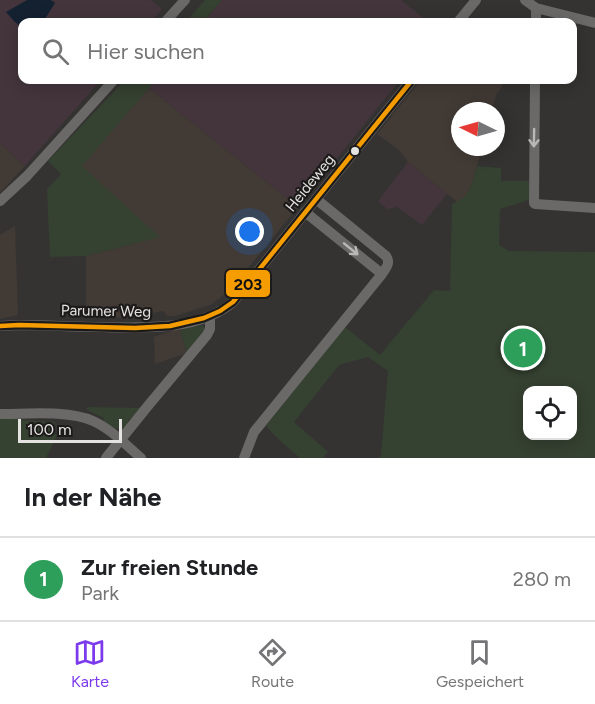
<!DOCTYPE html>
<html lang="de">
<meta charset="utf-8">
<style>
:root{--surface:#fff;--page:#f6f6f6;--text:#202124;--muted:#757577;--line:#e0e0e0;--accent:#7c3aed}
body{margin:0;font-family:Figtree,sans-serif;background:var(--page);color:var(--text)}
.controls{position:absolute;right:18px;bottom:18px;display:grid;overflow:hidden;border-radius:12px;box-shadow:0 3px 15px #0003}
.controls button{width:54px;height:54px;display:grid;place-items:center;padding:0;border:0;border-bottom:2px solid var(--line);background:var(--surface);color:var(--text);font:30px sans-serif}
.compass{position:absolute;left:451px;top:102px;width:54px;height:54px;border-radius:50%;background:var(--surface);box-shadow:0 3px 15px #0003;rotate:275deg}
.scale{position:absolute;left:18px;bottom:15px;width:104px;box-sizing:border-box;padding-left:6px;border:3px solid #e5e3e2;border-top:0;font-size:16px;line-height:21px;white-space:nowrap;color:#e5e3e2;-webkit-text-stroke:4px #1c1b1a;paint-order:stroke}
.you{position:absolute;left:250px;top:232px;width:21px;height:21px;margin:-15px;border:4px solid #fff;border-radius:50%;background:#1a73e8;box-shadow:0 0 0 9px #1a73e833}
.badge{display:grid;place-items:center;width:39px;height:39px;border-radius:50%;background:var(--accent);color:#fff;font-size:20px;font-weight:700}
.pin{position:absolute;translate:-50% -50%;border:3px solid #fff;box-shadow:0 2px 6px #0006}
.list{margin:0;padding:0;list-style:none}
h2{display:flex;justify-content:space-between;align-items:center;height:78px;margin:0;padding:0 24px;font-size:26px}
h2 small{font-size:20px;font-weight:400;color:var(--muted)}
.list li{display:grid;grid-template-columns:39px 1fr auto;gap:18px;align-items:center;box-sizing:border-box;height:84px;padding:0 24px;border-top:2px solid var(--line)}
.list b{display:block;font-size:22px;white-space:nowrap}
.list p{margin:0;font-size:20px;white-space:nowrap;color:var(--muted)}
.list em{font-size:20px;font-style:normal;color:var(--muted)}
.icon{flex:none;width:33px;height:33px;fill:none;stroke:currentColor;stroke-width:2;stroke-linecap:round;stroke-linejoin:round}
.map{position:relative;flex:none;width:595px;height:458px;overflow:hidden}
.search{position:absolute;background:var(--surface);box-shadow:0 3px 15px #0003;left:18px;right:18px;top:18px;height:66px;display:flex;align-items:center;gap:15px;box-sizing:border-box;padding:0 21px;border-radius:12px;color:var(--muted);font-size:22px}
.sheet{height:162px;background:var(--surface)}
nav{display:flex;justify-content:space-around;align-items:center;box-sizing:border-box;height:84px;border-top:2px solid var(--line);background:var(--surface);font-size:16px;color:var(--muted)}
nav a{display:grid;justify-items:center;gap:3px}
nav .on{color:var(--accent)}
.map>svg:first-child{display:block}
</style>
<div class="map">
<svg width="595" height="458" viewBox="0 0 595 458">
<rect width="100%" height="100%" fill="#343332"/>
<!-- built -->
<path fill="#423a35" d="M421,80h82l-1,7 -6,8 -4,16h-32v36h22l-9,34 -7,15 -9,6 -49,-40 -8,-11 -23,-17z
M149,88l149,119 -69,84 -19,14 -35,11h-8l-3,-5 -13,2v4l-65,1v-62l73,-19 -78,-71z
M0,143l25,23 -25,27z
M15,226l3,89 -18,4v-84z
M174,330h6l7,23 -32,11 -1,-27z"/>
<!-- industrial -->
<path fill="#44353c" d="M0,0h151l11,9 -11,13h-129v58h79l-76,86 -25,-23z
M222,0h179l27,22h-225z
M156,80h244l-102,127 -149,-119z
M408,162l39,32 -25,31 -25,-18 -10,2 -9,-8z"/>
<!-- green -->
<path fill="#354131" fill-rule="evenodd" d="M205,0h17l-19,22h-17z
M125,80h31l-74,86 78,71 -74,19 -36,1 -3,-68 14,-15 -13,-13z
M477,166l24,2v13h28v19l-29,9 -1,36 10,6 86,1v206h-216l2,-3 7,-84 -20,-14 -29,8 -45,57 34,30 -5,6h-23l-22,-19 -12,-13 79,-99 35,28 54,-65 16,1 2,-87c19,-8 20,-20 25,-38zM528,390h44v46h-44z
M200,325l4,1 1,5 -18,22 -7,-23z
M87,407l55,1 -9,10 -1,-1 -4,4 1,2 -4,5 -9,1 -13,-8 1,-3 -17,-8z
M0,417h19l2,3 34,2 -4,10 6,3 -11,23h-46z"/>
<!-- water -->
<path fill="#142131" d="M27,0h24l4,3 -12,19h-21v6l-8,-7 -8,-9z"/>
<g fill="none" stroke-linecap="round" stroke-linejoin="round">
<!-- minor -->
<path stroke="#6a6968" stroke-width="10" d="M525,0l11,8 59,15
M165,22l20,-22
M458,22l18,-22
M536,22v-14
M535,80l-1,123 1,1 60,4
M0,201l27,-25 87,-96
M305,212l77,62c4,-6 9,-11 4,-18l-70,-57
M0,326l19,-1c27,0 55,2 82,2 42,1 99,4 132,-25l179,-222
M0,414c28,0 68,-4 93,7 18,8 33,24 48,37
M106,458l41,-51 60,-72 3,-6v-13
M244,458l10,-26 128,-158"/>
<!-- bus-1 casing -->
<g stroke="#1c1b1a" stroke-width="9">
<path id="bus-1" d="M0,326l19,-1 116,3 35,-2 34,-8 16,-7 13,-9 179,-222"/>
</g>
<!-- bus-1 -->
<use href="#bus-1" stroke="#f59c00" stroke-width="4.5"/>
</g>
<!-- one-way arrows -->
<defs><path id="oneway-shaft" d="M-6 0H5M1.5-3L5.5 0L1.5 3" fill="none" stroke-width="1.6" stroke-linecap="round" stroke-linejoin="round" transform="scale(1.5)"/></defs>
<g stroke="#bab8b7">
<use href="#oneway-shaft" transform="translate(534 138) rotate(91)"/>
<use href="#oneway-shaft" transform="translate(351 249) rotate(39)"/>
</g>
<!-- markers -->
<circle fill="#e5e3e2" stroke="#1c1b1a" stroke-width="2" cx="355" cy="151" r="5"/>
<g text-anchor="middle" stroke-width="4.5" stroke-linejoin="round" paint-order="stroke">
<!-- street labels -->
<g font-size="15" fill="#e5e3e2" stroke="#1c1b1a">
<text transform="translate(310 183) rotate(-51)" y="5">Heideweg</text>
<text transform="translate(106 311) rotate(1)" y="5">Parumer Weg</text>
</g>
</g>
<rect stroke="#1c1b1a" stroke-width="2" x="225" y="269" width="46" height="29" rx="6" fill="#f59c00"/>
<g font-size="16" text-anchor="middle" font-weight="bold" fill="#111">
<text x="248" y="290">203</text>
</g>
</svg>
<div class="controls">
<button><svg class="icon" aria-label="locate" viewBox="0 0 24 24"><circle cx="12" cy="12" r="6"/><path d="M12 2v4M12 18v4M2 12h4M18 12h4"/></svg></button>
</div>
<svg class="compass" viewBox="-18 -18 36 36"><path d="M0-13l5 13h-10z" fill="#e53935"/><path d="M0 13l5-13h-10z" fill="#757577"/></svg>
<div class="scale">100 m</div>
<div class="you"></div>
<div class="pin badge" style="left:523px;top:348px;background:#2e9e5b">1</div>
<div class="search"><svg class="icon" aria-label="search" viewBox="0 0 24 24"><circle cx="10" cy="10" r="6"/><path d="M15 15l6 6"/></svg>Hier suchen</div>
</div>
<section class="sheet">
<h2>In der Nähe<small></small></h2>
<ul class="list">
<li><span class="badge" style="background:#2e9e5b">1</span><div><b>Zur freien Stunde</b><p>Park</p></div><em>280 m</em></li>
</ul>
</section>
<nav>
<a class="on"><svg class="icon" aria-label="map" viewBox="0 0 24 24"><path d="M3 6l6-2 6 2 6-2v14l-6 2-6-2-6 2zM9 4v14M15 6v14"/></svg>Karte</a>
<a><svg class="icon" aria-label="directions" viewBox="0 0 24 24"><path d="M12 3l9 9-9 9-9-9zM9 14v-3h6M13 9l2 2-2 2"/></svg>Route</a>
<a><svg class="icon" aria-label="saved" viewBox="0 0 24 24"><path d="M7 4h10v16l-5-4-5 4z"/></svg>Gespeichert</a>
</nav>
